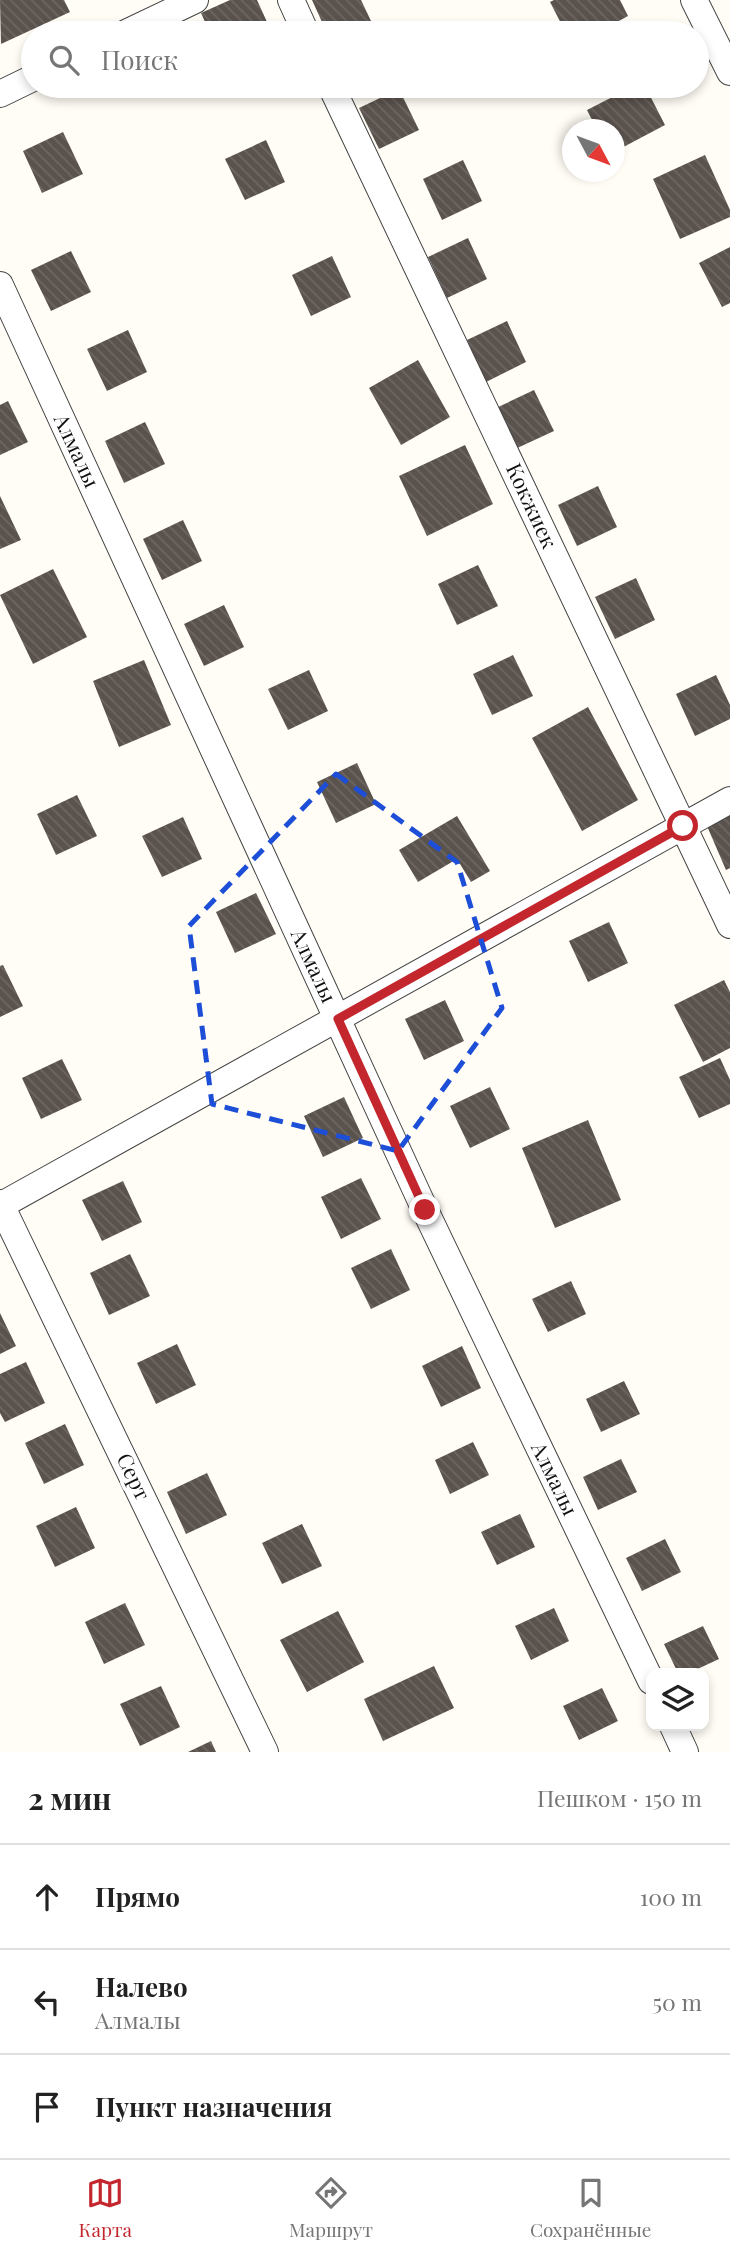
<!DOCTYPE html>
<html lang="ru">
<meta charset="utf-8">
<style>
:root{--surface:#fff;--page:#f2f2f2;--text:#222;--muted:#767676;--line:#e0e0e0;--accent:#c4262e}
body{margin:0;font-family:"Playfair Display",serif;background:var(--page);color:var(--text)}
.controls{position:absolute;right:21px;bottom:21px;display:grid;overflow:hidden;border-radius:14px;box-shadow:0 4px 10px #0003}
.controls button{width:63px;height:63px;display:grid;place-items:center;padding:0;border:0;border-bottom:2px solid var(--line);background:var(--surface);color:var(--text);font:35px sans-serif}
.compass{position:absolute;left:562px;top:119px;width:63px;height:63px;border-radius:50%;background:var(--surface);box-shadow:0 4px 10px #0003;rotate:131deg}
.stop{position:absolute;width:21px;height:21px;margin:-16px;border:5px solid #c4262e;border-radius:50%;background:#fff}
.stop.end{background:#c4262e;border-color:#fff;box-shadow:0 2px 7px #0008}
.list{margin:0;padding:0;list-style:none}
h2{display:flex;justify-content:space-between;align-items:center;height:91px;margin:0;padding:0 28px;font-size:30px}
h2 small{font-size:23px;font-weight:400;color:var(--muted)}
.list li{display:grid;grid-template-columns:46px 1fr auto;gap:21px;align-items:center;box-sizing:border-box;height:105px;padding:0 28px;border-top:2px solid var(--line)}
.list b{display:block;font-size:26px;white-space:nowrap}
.list p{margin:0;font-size:23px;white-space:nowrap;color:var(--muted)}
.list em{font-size:23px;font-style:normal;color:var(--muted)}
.icon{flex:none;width:38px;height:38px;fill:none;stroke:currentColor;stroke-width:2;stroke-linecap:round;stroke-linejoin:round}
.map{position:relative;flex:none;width:730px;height:1752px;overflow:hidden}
.search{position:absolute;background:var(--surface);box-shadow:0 4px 10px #0003;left:21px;right:21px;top:21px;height:77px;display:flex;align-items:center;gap:18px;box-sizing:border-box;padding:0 24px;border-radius:38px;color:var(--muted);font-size:26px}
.sheet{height:406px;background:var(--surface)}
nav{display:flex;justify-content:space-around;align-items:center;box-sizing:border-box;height:98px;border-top:2px solid var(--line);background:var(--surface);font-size:19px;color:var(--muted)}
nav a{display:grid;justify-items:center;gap:4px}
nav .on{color:var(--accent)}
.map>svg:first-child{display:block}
</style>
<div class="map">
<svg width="730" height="1752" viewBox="0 0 730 1752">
<defs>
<pattern id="building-back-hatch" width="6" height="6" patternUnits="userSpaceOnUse" patternTransform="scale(1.75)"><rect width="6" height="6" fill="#5a524d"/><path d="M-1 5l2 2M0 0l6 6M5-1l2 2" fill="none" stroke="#6d6662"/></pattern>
</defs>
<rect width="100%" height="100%" fill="#fffdf5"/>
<!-- building -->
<path fill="url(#building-back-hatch)" d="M0,0h64l6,12 -69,32z
M230,0h27l15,33h-62l-9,-20z
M312,0h49l10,21 -25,12h-19z
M554,0h66l8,16 -31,17h-31l-16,-31z
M634,86h11l20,39 -51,27v-22h-17l-10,-20z
M399,89l20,41 -40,19 -20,-41z
M63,132l20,42 -41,19 -19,-42z
M266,140l19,42 -40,18 -20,-41z
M705,155l25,55v7l-50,22 -27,-60z
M463,160l19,41 -40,19 -19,-41z
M468,238l19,41 -40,19 -19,-41z
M730,247v56l-8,4 -23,-44z
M71,251l20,41 -40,19 -20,-41z
M332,256l19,41 -40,19 -19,-41z
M507,321l19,41 -40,20 -19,-42z
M128,330l19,42 -40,19 -20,-42z
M418,360l32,57 -49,28 -32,-57z
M534,390l20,41 -41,19 -19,-41z
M8,401l20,41 -28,13v-50z
M145,422l20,42 -41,19 -19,-42z
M465,445l28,59 -66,32 -28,-60z
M598,486l19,41 -40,19 -19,-41z
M0,496l21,44 -21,9z
M183,520l19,41 -40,19 -19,-41z
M478,565l20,41 -41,19 -19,-41z
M53,569l34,68 -54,27 -33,-69z
M636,578l19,42 -40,19 -20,-42z
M224,605l20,42 -40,19 -20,-42z
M513,655l20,41 -41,19 -19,-41z
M144,660l27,65 -52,22 -26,-66z
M309,670l19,41 -40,19 -20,-41z
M716,675l14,30v14l-35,17 -19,-42z
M588,707l50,93 -56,31 -50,-93z
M357,763l19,41 -40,19 -19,-41z
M77,795l20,41 -41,19 -19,-41z
M730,815v53l-4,2 -19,-44z
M457,816l33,55 -19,11 -14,-23 -39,23 -19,-32z
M183,817l19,42 -40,18 -20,-41z
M256,893l20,41 -41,19 -19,-41z
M609,922l19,41 -40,19 -19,-41z
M3,965l20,41 -23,11v-51z
M724,980l6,12v56l-27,14 -29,-57z
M445,1000l19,41 -40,19 -19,-41z
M720,1058l10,22v24l-31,14 -20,-41z
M62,1059l20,41 -41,19 -19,-41z
M490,1087l20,42 -40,19 -20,-42z
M344,1097l19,41 -40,19 -19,-41z
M588,1120l33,80 -66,28 -33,-80z
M361,1178l20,41 -40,20 -20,-42z
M123,1181l19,41 -40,19 -20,-41z
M391,1249l19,41 -39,19 -20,-41z
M130,1254l20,42 -41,19 -19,-42z
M571,1281l15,33 -38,18 -16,-33z
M0,1313l16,33 -16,8z
M177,1344l19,41 -40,19 -19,-41z
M462,1346l19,42 -40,19 -19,-41z
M26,1362l19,41 -40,19 -5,-9v-39z
M624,1381l16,33 -39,18 -15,-33z
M65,1424l19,41 -40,19 -19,-41z
M473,1442l16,33 -39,19 -15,-34z
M621,1459l16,33 -39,18 -15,-33z
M207,1473l20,42 -41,19 -19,-42z
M76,1507l19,41 -40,19 -19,-41z
M520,1514l15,33 -38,18 -16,-33z
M302,1524l20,42 -40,18 -20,-41z
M665,1539l16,33 -39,19 -16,-33z
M125,1603l20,42 -41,19 -19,-42z
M554,1608l15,33 -38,19 -16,-34z
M338,1611l26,51 -57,30 -27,-52z
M703,1626l16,33 -30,14h-11l-14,-29z
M434,1666l20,42 -71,33 -19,-42z
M161,1686l19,41 -40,19 -20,-42z
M602,1688l16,33 -39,19 -16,-34z
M211,1741l5,11h-28z"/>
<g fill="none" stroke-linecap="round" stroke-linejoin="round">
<!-- street casing -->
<g stroke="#444" stroke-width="28">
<path id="street" d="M291,0l15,33
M694,0l36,72
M126,33l69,-33
M331,86l399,839
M0,94l33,-16
M0,285l425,925 226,471
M0,1203l265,549
M0,1206l730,-406
M673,1726l12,26"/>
</g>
<!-- street -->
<use href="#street" stroke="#fff" stroke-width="26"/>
</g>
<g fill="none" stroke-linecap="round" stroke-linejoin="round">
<!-- route -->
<path stroke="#c4262e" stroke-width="9" d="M425,1210l-87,-191 345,-193"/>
</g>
<!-- marked area -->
<path fill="none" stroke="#1d4ed8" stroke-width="5" stroke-dasharray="14 9" stroke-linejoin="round" d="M336,774l121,88 45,146 -104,143 -186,-47 -23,-178z"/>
<g text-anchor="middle" stroke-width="7" stroke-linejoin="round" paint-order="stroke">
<!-- street labels -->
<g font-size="21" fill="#111" stroke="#fff">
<text transform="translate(76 451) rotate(65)" y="7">Алмалы</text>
<text transform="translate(531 506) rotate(65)" y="7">Кокжиек</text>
<text transform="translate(313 966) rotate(65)" y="7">Алмалы</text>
<text transform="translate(133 1477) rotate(64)" y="7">Серт</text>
<text transform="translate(554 1479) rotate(64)" y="7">Алмалы</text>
</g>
</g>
</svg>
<div class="controls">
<button><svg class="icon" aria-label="layers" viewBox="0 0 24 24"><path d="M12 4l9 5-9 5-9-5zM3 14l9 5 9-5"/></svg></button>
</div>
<svg class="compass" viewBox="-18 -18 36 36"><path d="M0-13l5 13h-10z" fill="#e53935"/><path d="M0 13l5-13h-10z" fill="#767676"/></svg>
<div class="stop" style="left:683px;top:826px"></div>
<div class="stop end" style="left:425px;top:1210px"></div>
<div class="search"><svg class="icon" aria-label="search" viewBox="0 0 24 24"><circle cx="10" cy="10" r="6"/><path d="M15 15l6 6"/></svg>Поиск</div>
</div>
<section class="sheet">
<h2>2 мин<small>Пешком · 150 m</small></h2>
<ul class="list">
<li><svg class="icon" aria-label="ahead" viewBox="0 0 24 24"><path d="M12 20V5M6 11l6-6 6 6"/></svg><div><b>Прямо</b></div><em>100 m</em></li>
<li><svg class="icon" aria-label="left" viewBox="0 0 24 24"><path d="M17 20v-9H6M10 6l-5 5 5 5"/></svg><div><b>Налево</b><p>Алмалы</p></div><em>50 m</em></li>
<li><svg class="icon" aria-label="arrive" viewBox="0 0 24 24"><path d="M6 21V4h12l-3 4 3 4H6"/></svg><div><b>Пункт назначения</b></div></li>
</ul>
</section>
<nav>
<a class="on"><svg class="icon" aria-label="map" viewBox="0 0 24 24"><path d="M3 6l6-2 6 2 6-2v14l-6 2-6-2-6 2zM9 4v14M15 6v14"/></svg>Карта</a>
<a><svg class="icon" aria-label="directions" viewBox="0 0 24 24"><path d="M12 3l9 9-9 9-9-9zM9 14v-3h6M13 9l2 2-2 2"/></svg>Маршрут</a>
<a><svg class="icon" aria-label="saved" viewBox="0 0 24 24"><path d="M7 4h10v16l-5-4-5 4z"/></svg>Сохранённые</a>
</nav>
